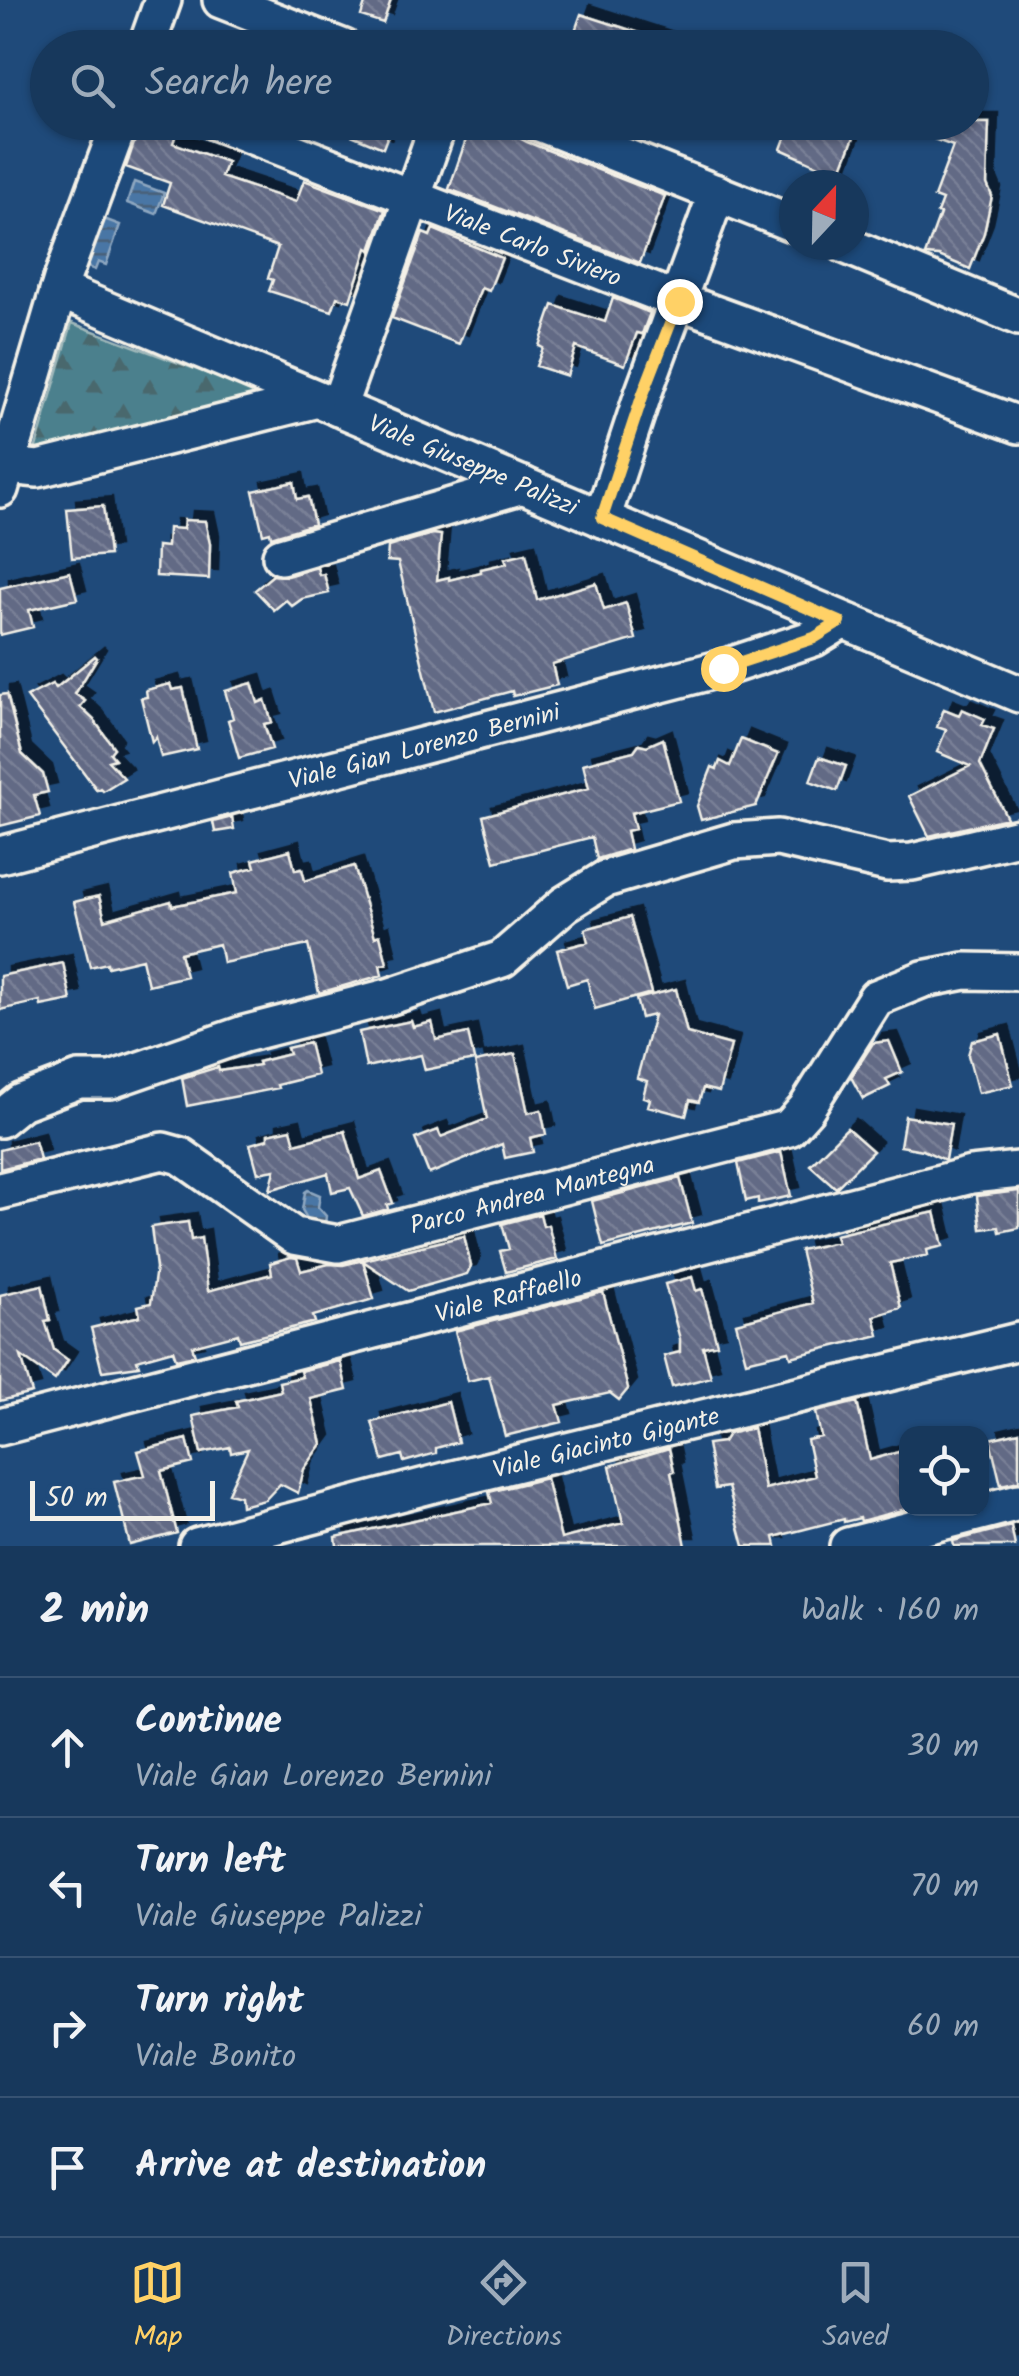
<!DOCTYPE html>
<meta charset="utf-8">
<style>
:root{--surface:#17385c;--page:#244365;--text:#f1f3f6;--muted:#9eacbb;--line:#365272;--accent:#ffd166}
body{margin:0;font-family:Kalam,sans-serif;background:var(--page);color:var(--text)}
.controls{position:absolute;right:30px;bottom:30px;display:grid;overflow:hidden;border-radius:20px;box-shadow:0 2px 8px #0004}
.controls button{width:90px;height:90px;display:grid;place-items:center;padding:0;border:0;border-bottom:2px solid var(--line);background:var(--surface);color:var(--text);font:50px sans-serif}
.compass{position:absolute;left:779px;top:170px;width:90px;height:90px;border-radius:50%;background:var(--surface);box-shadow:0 2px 8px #0004;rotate:22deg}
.scale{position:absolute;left:30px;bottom:25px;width:185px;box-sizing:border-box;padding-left:10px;border:5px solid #f4f1e8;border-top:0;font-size:28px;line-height:35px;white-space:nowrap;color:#f4f1e8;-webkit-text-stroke:8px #1f4a7a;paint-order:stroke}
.stop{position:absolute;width:30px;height:30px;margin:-22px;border:8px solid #ffd166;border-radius:50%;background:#fff}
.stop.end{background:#ffd166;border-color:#fff;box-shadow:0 2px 10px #0008}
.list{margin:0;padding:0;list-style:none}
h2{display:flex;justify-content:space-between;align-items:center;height:130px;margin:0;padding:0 40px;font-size:42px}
h2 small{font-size:32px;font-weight:400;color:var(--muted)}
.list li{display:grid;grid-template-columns:65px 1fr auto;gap:30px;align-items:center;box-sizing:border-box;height:140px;padding:0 40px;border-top:2px solid var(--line)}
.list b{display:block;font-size:38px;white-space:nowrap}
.list p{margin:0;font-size:32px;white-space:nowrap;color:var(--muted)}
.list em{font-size:32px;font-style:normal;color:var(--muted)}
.icon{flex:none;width:55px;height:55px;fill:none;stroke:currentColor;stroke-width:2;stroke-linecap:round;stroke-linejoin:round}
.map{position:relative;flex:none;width:1019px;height:1546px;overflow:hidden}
.search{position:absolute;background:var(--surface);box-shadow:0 2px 8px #0004;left:30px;right:30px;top:30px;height:110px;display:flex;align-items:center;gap:25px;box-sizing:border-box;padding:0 35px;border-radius:55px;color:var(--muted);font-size:38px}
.sheet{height:690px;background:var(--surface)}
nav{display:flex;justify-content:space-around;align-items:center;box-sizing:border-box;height:140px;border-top:2px solid var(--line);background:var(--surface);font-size:28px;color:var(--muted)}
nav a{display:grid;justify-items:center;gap:5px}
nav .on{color:var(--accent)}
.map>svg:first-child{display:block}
</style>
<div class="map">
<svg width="1019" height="1546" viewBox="0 0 1019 1546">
<defs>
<pattern id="forest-firs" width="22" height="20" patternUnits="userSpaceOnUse" patternTransform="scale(2.5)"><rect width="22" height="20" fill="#4b808d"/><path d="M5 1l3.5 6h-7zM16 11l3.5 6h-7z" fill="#4a676d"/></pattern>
<pattern id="water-rules" width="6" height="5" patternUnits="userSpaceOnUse" patternTransform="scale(2.5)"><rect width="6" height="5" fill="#4a76a5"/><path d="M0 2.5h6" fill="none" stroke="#4a5f76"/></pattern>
<pattern id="building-back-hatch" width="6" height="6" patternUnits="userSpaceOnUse" patternTransform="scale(2.5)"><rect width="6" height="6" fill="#626a85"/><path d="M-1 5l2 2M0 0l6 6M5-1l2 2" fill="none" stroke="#798096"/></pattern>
<filter id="shadow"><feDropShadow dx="9" dy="-9" stdDeviation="0" flood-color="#0009"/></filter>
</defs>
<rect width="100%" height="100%" fill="#1f4a7a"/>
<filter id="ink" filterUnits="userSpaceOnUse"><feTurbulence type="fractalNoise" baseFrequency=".01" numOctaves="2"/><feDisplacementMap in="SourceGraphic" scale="20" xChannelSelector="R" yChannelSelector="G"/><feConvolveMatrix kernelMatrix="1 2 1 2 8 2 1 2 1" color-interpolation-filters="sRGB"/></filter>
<g filter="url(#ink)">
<!-- forest -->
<path fill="url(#forest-firs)" stroke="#a0b8ba" stroke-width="2.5" d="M72,323l198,74 -236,57z"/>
<!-- water -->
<path fill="url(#water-rules)" stroke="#8ea7c0" stroke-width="2.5" d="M134,182l30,11 -8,21 -29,-11z
M104,219l16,6 -14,40 -8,-3 -3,8 -8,-3z
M308,1190l12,5 -2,12 8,9 -1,8 -14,1 -9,-15 3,-18z"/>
<!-- building -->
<path fill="url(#building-back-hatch)" stroke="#f4f1e8" stroke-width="2.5" filter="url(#shadow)" d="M366,0h25l-8,23 -22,-7z
M581,14l93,30 -1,4h-104z
M141,122h39l-7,21 54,19 -6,15 75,25 8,-22 81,30 -14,40 -4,-2 -17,53 -13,-4 -5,14 -63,-20 4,-11 -5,-2 10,-31 -115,-42 7,-22 -44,-16z
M320,122h73l-10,26z
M472,122h18l19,7 -1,3 19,10 138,54 -25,67 -191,-74z
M791,122h40l25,10 -17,43 -58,-26z
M896,122h93l-2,62 5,12 -8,37 -14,36 -31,-13 -14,-1 15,-41 -3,-1 5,-13 -8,-3 19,-51 -58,-21z
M433,229l69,29 -13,33 -8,-3 -22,56 -67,-26 31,-85 7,3z
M613,298l37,15 -8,21 -5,-1 -12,32 -49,-18 -9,29 -31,-10 7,-18 -4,-2 14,-41 52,17z
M294,482l3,17 11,-2 6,27 -43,13 -1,-5 -7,2 -10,-43z
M103,506l6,49 -37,3 -5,-49z
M184,520l21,1 5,23 -1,35 -53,-3 1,-30 10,1 1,-19 15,1z
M432,534l9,1 -4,45 12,-3v3l32,-8v-3l26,-6 -2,-5 21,-5 11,47 59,-17 8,27 22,-7 10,36 -84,25 5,21 -44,11 -1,-5 -78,21 -36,-150 -11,-1 1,-14z
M317,567l2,8 5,-1 5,19 -27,6 -10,7 -6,-6 -12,10 -19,-20 18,-15 14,1z
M70,572l7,27 -48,11 4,17 -33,8v-47z
M95,656l2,2 -22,36 10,7 -5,6 14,13 20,28 -4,5 5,6 -7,2 16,17 -21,13 -3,-3 -3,2 -70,-93 25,-13 4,4z
M252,683l6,20 7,-3 7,22 -8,2 8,25 -33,9 -11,-38 5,-2 -8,-27z
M170,684l2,6 11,-2 14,61 -36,8 -5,-20 -4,5 -11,-44 6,-1 -1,-7z
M7,694l15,60 21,20 5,18 -14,3 6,21 -40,10v-131z
M944,709l15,6 3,-6 23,10 -3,6 12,4 -14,35 27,54 -78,18 -20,-40 61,-30 -33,-14 9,-22 -9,-3z
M663,739l16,62 -48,12 4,16 -9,2 4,18 -33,10 -5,-22 -97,25 -12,-46 106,-28 -6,-24 51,-13 5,-7 8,2z
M741,739l37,15 -22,52 -55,14 -4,-14 15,-39 5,2 3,-8 10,5z
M819,757l27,9 -9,25 -27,-10z
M232,817l2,12 -19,3 -2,-10z
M290,850l5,20 7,-1 3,12 49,-15 21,71 5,-2 7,29 -7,1 2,10 -63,18 -11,-48 -85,18 -4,-19 -39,9 6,23 -38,9 -6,-26 -34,8 -1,-4 -17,4 -16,-65 25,-6 6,24 66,-19 1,5 65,-13 -4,-20 22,-6 -2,-7z
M630,917l21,76 -56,16 -8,-30 -20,6 -10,-35 31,-8 -3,-13z
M63,963l8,37 -30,6 -1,-5 -40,9v-34z
M676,989l11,44 44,12 -12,47 -16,-4 -4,14 -9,-2 -4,16 -38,-10 2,-7 -7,-2 4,-16 -10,-3 17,-63 -13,3 -5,-19z
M411,1021l2,6 19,-5 4,18 32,-7 6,27 -49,10 -4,-15 -55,12 -7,-35z
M1000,1034l13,51 -35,8 -10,-38 4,-14z
M889,1041l13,31 -16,7 4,7 -27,13 -12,-22 22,-34z
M309,1043l8,32 -40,10 1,3 -91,18 -5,-28 36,-11 1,4 40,-6 -1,-3 31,-8 -2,-6z
M515,1054l13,59 13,-3 5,24 -16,4 3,14 -28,6 -3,-14 -73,30 -14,-35 23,-9 3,7 46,-18 -12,-57z
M905,1116l46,8 -6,36 -22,-10 -23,-4z
M847,1128l26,23 -37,37 -26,-23z
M291,1129l4,15 50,-13 14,48 22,-8 12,32 -6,2 1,4 -25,7 -13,-28 -18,4 -4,-19 -58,17 5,-20 -17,3 -8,-29 18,-5v-5z
M35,1141l5,18 -40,10v-19z
M781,1152l10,44 -33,7v-5l-12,3 -8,-38z
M680,1178l12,45 -89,23 -11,-45z
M1019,1191v37l-19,4 -1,-5 -18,2 -4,-33z
M935,1212l8,34 -16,4 1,5 -38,8 11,45 -27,8 5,19 -88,22 -2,-6 -43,10 -10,-38 77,-20 -13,-53 37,-8 -2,-7z
M540,1214l3,12 5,-1 9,34 -51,13 -6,-21 9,-2 -7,-25z
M188,1222l3,18 10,-2 7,53 64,-17 -2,-11 21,-6 6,1 4,13 28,-7 14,1 121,-29 7,30 -4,8 -59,17 -45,-30 11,38 -61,17 2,6 -35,9 -40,10 -2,-7 -46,12 3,9 -19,4 -3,-9 -36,10 2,6 -37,5 -11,-43 49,-12 -2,-10 13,-3 5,-35 -5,-41z
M692,1277l4,14 6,-2 15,55 -14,3 8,30 -39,10 -8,-31 16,-4v-13l-15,-55z
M42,1285l8,35 -5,1 9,29 14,10 -13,20 -34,-24 11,37 -32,8v-106z
M603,1292l25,97 -9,11 -9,-7 -53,12 5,17 -57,14 -16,-60 -21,5 -13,-50z
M340,1361l7,29 -36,9 11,45 -18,25 -6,24 -18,-9 -15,16 -24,6 -1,-10 -12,-3 20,-44 -17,4 -1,-6 -29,6 -8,-37 45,-9 -2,-6 45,-10 -2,-9 23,-5 -2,-6z
M448,1402l10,40 -22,6v5l-32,9 -2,-7 -19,5 -11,-38z
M857,1402l13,58 36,-10v59l-45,12 -1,-3 -16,4v-3l-70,18 2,9h-32l-16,-59 -13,2 -8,-45 16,-2 5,-8 25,-6 12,61 50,-13 -8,-36 14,-3 -5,-25z
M1019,1432v49l-18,4 -11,-46z
M187,1439l6,24 -32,8 16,62 -47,12 -16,-63 31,-7 -7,-24z
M669,1448l5,23 -3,1 15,74h-349l-1,-9 156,-34 -3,-11 57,-14 15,61 62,-16 -13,-57z
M1011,1526l4,20h-61l-1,-5z"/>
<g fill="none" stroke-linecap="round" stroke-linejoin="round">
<!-- minor casing -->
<g stroke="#f4f1e8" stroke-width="42">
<g id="minor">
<path d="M221,0l123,48"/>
<path d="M146,48l17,-48"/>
<path id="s1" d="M216,122l463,179 340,124"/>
<path d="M537,122l257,102"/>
<path d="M845,245l174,72"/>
<path id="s2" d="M58,292l13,3 948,399"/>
<path d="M338,408l101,-286"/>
<path d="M8,466l30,3 276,-69"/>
<path d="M0,489l62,-210 58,-157"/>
<path d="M602,519l41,-125 74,-201"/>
<path d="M281,556l242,-71"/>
<path id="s3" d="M0,855l723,-187 91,-30 26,-16"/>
<path d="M0,1119l21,-17 58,-22h32l133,-46 144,-37 114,-38 63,-55 40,-25 129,-38 44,-3 109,25 25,-1 107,-25"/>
<path id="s4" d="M0,1191l163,-40 18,5 113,80 44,8 451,-116 17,-19 70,-111 47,-19 42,-8 54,1"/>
<path id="s5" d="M0,1427l971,-252 48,-5"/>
<path id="s6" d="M197,1546l252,-66 570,-139"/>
<path d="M848,1546l171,-44"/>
</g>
</g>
<!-- minor -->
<use href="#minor" stroke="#1f4a7a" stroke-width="35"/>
</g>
</g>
<g fill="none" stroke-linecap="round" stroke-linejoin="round" filter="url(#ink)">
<!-- route -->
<path stroke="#ffd166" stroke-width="12" d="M679,301l-36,93 -41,124 238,104 -26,16 -91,30"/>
</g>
<g text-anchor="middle" stroke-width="8" stroke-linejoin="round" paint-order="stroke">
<!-- street labels -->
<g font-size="25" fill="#f4f1e8" stroke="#1f4a7a">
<text dy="9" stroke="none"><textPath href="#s1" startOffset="340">Viale Carlo Siviero</textPath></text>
<text dy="9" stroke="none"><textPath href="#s2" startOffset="450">Viale Giuseppe Palizzi</textPath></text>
<text dy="9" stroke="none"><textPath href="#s3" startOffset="438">Viale Gian Lorenzo Bernini</textPath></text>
<text dy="9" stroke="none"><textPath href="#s4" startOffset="570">Parco Andrea Mantegna</textPath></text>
<text dy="9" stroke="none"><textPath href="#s5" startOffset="525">Viale Raffaello</textPath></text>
<text dy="9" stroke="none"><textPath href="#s6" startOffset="422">Viale Giacinto Gigante</textPath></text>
</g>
</g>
</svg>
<div class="controls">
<button><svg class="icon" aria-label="locate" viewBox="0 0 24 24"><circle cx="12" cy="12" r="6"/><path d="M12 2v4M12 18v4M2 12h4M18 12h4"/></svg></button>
</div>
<svg class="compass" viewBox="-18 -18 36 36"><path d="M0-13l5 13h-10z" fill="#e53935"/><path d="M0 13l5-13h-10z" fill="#9eacbb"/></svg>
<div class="scale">50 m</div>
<div class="stop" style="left:723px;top:668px"></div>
<div class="stop end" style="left:679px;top:301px"></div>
<div class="search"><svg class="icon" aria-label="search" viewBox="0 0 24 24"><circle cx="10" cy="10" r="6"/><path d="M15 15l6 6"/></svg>Search here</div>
</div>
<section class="sheet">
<h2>2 min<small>Walk · 160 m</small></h2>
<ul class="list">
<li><svg class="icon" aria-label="ahead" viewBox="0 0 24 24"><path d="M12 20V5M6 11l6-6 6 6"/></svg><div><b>Continue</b><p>Viale Gian Lorenzo Bernini</p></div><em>30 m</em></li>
<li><svg class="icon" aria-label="left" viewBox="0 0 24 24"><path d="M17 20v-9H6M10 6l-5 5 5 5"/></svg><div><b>Turn left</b><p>Viale Giuseppe Palizzi</p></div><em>70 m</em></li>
<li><svg class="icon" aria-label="right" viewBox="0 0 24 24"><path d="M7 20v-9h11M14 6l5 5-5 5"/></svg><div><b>Turn right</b><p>Viale Bonito</p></div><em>60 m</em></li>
<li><svg class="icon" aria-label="arrive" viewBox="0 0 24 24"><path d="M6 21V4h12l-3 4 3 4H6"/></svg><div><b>Arrive at destination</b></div></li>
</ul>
</section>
<nav>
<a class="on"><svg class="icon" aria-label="map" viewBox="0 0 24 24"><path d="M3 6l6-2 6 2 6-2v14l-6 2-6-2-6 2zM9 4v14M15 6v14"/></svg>Map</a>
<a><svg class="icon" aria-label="directions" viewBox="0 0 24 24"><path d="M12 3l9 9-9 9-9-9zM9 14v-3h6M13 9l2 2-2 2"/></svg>Directions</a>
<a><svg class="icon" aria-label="saved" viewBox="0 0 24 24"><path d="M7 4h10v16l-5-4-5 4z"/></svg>Saved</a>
</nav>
